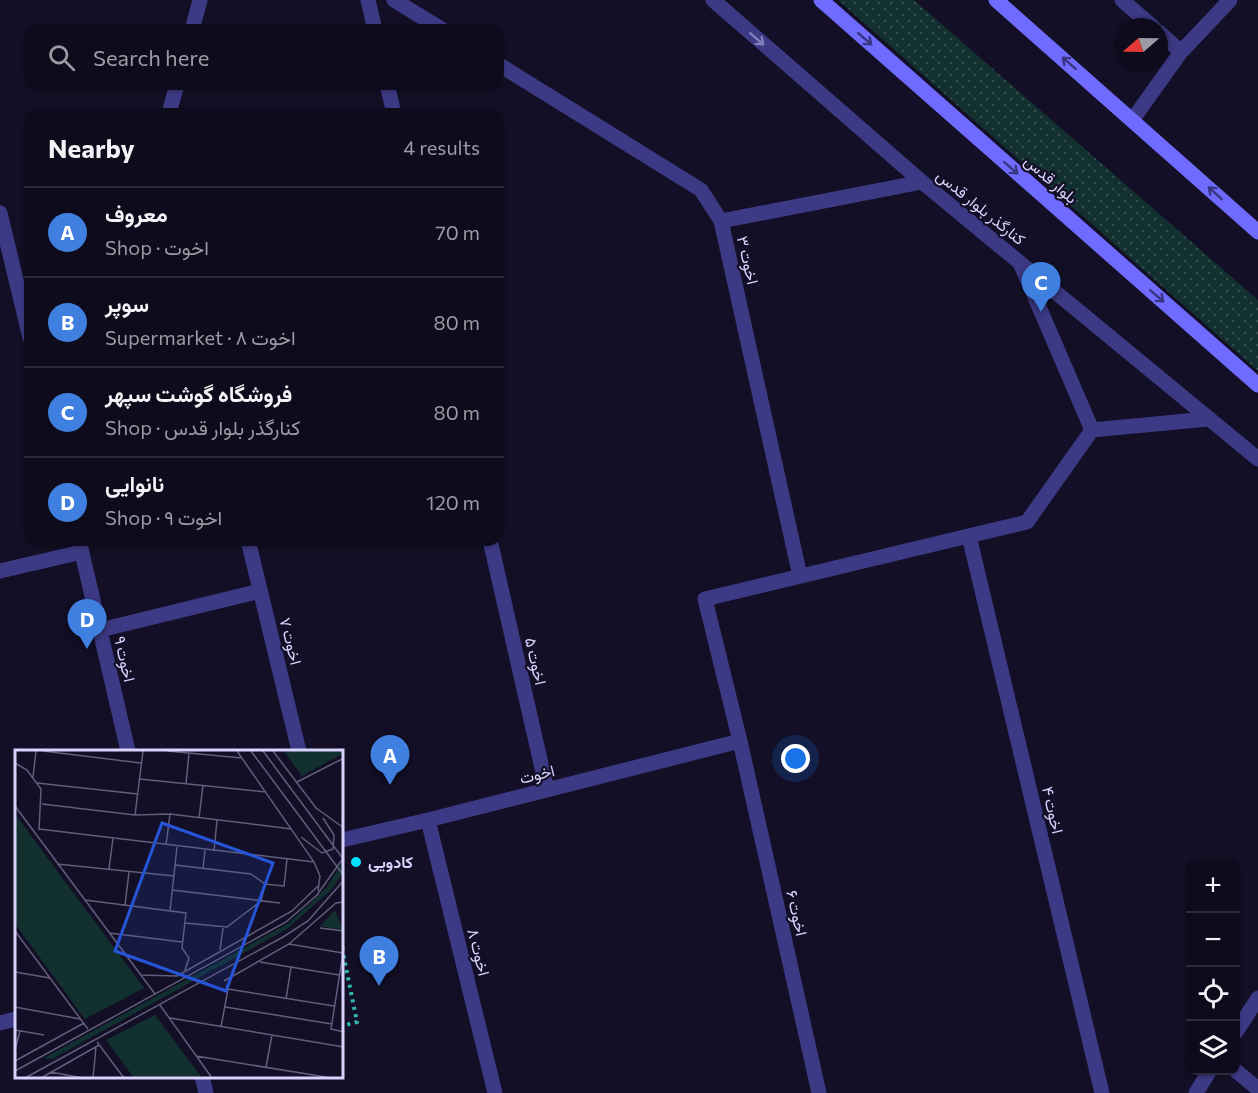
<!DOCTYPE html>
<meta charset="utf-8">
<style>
:root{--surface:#0e0b1c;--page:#1c1929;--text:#f1f3f6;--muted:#9b9ba3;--line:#2e2b3b;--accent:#00e5ff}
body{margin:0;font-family:Commissioner,Vazirmatn,sans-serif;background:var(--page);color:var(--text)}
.controls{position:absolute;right:18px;bottom:18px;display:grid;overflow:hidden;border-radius:12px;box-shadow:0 2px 4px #0004}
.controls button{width:54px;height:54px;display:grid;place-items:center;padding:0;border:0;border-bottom:2px solid var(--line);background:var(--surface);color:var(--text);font:30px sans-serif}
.compass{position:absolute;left:1114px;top:18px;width:54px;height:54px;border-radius:50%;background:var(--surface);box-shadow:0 2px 4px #0004;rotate:250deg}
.you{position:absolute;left:796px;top:759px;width:21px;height:21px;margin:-15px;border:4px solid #fff;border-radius:50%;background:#1a73e8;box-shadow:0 0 0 9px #1a73e833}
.badge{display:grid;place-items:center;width:39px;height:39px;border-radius:50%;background:var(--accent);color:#fff;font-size:20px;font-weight:700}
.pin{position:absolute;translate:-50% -50px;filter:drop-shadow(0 2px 3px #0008)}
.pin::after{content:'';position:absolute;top:32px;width:21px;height:18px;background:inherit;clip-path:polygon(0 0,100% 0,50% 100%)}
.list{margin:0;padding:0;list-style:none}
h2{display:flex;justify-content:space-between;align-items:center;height:78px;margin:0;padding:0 24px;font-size:26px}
h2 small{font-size:20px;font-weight:400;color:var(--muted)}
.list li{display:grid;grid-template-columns:39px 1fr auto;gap:18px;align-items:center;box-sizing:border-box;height:90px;padding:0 24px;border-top:2px solid var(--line)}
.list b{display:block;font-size:22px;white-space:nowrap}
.list p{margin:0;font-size:20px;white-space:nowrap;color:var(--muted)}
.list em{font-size:20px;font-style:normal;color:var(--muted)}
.icon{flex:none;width:33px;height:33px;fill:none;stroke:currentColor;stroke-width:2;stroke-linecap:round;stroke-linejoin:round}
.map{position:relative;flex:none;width:1258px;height:1093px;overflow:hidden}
.search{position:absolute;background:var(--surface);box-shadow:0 2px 4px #0004;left:24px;top:24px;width:480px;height:66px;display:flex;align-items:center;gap:15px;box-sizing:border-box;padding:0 21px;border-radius:18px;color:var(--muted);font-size:22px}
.panel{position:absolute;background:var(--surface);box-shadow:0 2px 4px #0004;left:24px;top:108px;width:480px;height:438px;border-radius:18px}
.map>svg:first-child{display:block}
</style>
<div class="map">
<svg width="1258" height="1093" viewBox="0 0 1258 1093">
<defs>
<pattern id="grass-dots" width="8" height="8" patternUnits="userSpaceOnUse" patternTransform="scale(1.5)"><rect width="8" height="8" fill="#12302f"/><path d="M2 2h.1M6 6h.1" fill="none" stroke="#344d4e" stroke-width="1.8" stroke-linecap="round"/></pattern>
</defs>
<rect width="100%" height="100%" fill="#130f26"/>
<!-- grass -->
<path fill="url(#grass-dots)" d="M838,0h76l344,300v71z"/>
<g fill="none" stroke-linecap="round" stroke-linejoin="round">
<!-- path -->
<path stroke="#2fb8b0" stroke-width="4" stroke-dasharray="3 4.5" stroke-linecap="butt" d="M342,948l15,74 -15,4"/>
<!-- service -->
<path stroke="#3d3a85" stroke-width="15" d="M1235,1070l23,19"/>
<!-- minor -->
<path stroke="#3d3a85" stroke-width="15" d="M368,0l7,30
M394,0l49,30
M713,0l209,182 336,277
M1122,0l31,27
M192,30l8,-30
M1159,32l22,20
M498,64l203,126 20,31 79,355
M387,84l7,30
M169,114l8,-30
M1133,119l48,-67 49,-52
M0,213l30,125
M721,221l201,-39
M1021,265l71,165
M969,536l133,557
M79,540l49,211
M248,540l51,211
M490,540l57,250
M0,571l82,-19
M100,630l160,-39
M428,820l67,273
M342,840l86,-20 312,-79
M0,1023l16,-4
M202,1076l4,17
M819,1093l-79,-352 -35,-142 322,-77 65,-92 116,-11"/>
<!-- tertiary -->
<path stroke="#3d3a85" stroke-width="15" d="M1236,1032l22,-34
M1196,1093l14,-23"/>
<!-- secondary -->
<path stroke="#6f6bff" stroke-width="15" d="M821,0l437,385
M996,0l262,232"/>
</g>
<!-- one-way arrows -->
<defs><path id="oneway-shaft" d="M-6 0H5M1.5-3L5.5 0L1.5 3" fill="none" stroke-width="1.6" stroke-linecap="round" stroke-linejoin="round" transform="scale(1.5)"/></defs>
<use stroke="#837fbc" href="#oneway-shaft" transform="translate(757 39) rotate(41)"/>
<g stroke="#38347d">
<use href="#oneway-shaft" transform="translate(865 39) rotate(41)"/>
<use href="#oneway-shaft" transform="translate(1069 63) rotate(-139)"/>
<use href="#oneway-shaft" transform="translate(1011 168) rotate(41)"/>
<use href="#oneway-shaft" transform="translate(1215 193) rotate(-138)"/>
<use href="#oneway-shaft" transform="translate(1157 296) rotate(41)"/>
</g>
<!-- markers -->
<circle fill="#00e5ff" stroke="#130f26" stroke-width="2" cx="356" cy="862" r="6"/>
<g text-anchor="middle" stroke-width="4.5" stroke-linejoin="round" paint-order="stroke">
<!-- street labels -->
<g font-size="16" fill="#d9d4ff" stroke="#130f26">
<text transform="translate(1051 179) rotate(41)" y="6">بلوار قدس</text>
<text transform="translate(981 207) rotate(39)" y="6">کنارگذر بلوار قدس</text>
<text transform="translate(748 260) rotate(77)" y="6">اخوت ۳</text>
<text transform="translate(291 641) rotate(76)" y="6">اخوت ۷</text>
<text transform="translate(125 659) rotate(77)" y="6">اخوت ۹</text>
<text transform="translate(536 661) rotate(77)" y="6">اخوت ۵</text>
<text transform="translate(537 774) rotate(-14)" y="6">اخوت</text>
<text transform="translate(1053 810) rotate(77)" y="6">اخوت ۴</text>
<text transform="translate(797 913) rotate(77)" y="6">اخوت ۶</text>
<text transform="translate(479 952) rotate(76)" y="6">اخوت ۸</text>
</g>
<!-- poi labels -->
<g font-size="16" font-weight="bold" fill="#d9d4ff" stroke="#130f26" text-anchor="start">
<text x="368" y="868">کادویی</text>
</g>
</g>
<!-- overview -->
<g transform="translate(15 750)">
<rect width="328" height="328" fill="#130f26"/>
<path d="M328,111v12l-11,16 -45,40 -235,130 -8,-1 245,-135 38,-36z" fill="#12302f"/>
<path d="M0,64l129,174 -59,31 -70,-95zM140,265l47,63h-68l-28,-38z" fill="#12302f"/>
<path d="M269,1h59l1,2 -42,23zM320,160l8,20 -23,-4z" fill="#12302f"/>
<path d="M51,181l8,16 -23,11 -8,-16z" fill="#12302f"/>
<path fill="none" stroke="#625e7d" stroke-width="1.5" d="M28,1l98,12M152,1l75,7M222,1l77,111 6,14 -2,15M236,1l93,125M248,1l81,109M258,1l43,57 28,20M0,13l12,7 14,19 -2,41M18,27l3,-26M125,29l126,13M282,32l47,-24M22,33l101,11M171,34l3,-31M27,54l93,11 35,-1 122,15M0,56l140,188M120,65l8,-64M184,68l4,-33M24,79l275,33M286,87l21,16 11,-4 1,-14 -11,-17M151,95l4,-31M199,101l3,-31M42,114l117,12M160,115l76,9 14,10M188,118l2,-18M94,119l4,-31M157,140l108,13M70,150l101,13 -4,35 7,10 -4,12M110,155l4,-33M155,161l7,-64M170,173l42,4 34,-26 4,-17 19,2 3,-27M305,178l24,3M0,181l73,98M94,183l73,9M274,194l54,9M329,197l-13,82 13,3M205,200l3,-22M245,212l79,13M0,222l35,6M125,225l37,1 115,-65 27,-26M209,231l65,-37 47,-41 8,-1M213,239l106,17M271,249l5,-32M145,255l52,73M0,257l65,12M210,257l107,17M155,268l174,29M206,277l7,-38M0,280l29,5M82,292l27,36M0,300l5,-19M181,306l136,22M0,311l69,-38M251,317l6,-32M0,321l271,-149 31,-27 27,-38M35,322l34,6M10,328l258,-141 25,-16 36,-41M26,328l58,-33M78,328l3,-31"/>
<path fill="#2655da" fill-opacity="0.15" stroke="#2655da" stroke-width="3" d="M147,73l111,40 -47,128 -111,-40z"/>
<rect width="328" height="328" fill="none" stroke="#d9d4ff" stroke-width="3"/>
</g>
</svg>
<div class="controls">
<button>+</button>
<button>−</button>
<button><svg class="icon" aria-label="locate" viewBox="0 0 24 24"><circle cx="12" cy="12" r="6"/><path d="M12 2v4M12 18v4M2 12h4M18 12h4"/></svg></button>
<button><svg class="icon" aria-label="layers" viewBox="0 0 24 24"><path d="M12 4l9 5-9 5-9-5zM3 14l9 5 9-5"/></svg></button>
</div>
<svg class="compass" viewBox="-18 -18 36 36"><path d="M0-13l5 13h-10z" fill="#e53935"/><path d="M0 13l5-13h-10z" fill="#9b9ba3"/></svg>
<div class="you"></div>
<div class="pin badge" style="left:390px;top:785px;background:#3f7fe0">A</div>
<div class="pin badge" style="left:379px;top:986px;background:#3f7fe0">B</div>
<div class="pin badge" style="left:1041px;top:312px;background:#3f7fe0">C</div>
<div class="pin badge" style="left:87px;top:649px;background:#3f7fe0">D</div>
<div class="search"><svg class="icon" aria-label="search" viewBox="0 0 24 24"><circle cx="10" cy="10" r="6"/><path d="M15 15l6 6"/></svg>Search here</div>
<section class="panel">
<h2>Nearby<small>4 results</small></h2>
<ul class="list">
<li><span class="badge" style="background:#3f7fe0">A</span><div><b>معروف</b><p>Shop · اخوت</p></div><em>70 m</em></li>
<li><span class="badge" style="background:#3f7fe0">B</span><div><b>سوپر</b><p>Supermarket · اخوت ۸</p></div><em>80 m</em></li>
<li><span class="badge" style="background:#3f7fe0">C</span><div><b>فروشگاه گوشت سپهر</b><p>Shop · کنارگذر بلوار قدس</p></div><em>80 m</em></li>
<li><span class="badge" style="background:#3f7fe0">D</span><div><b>نانوایی</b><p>Shop · اخوت ۹</p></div><em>120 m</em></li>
</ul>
</section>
</div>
